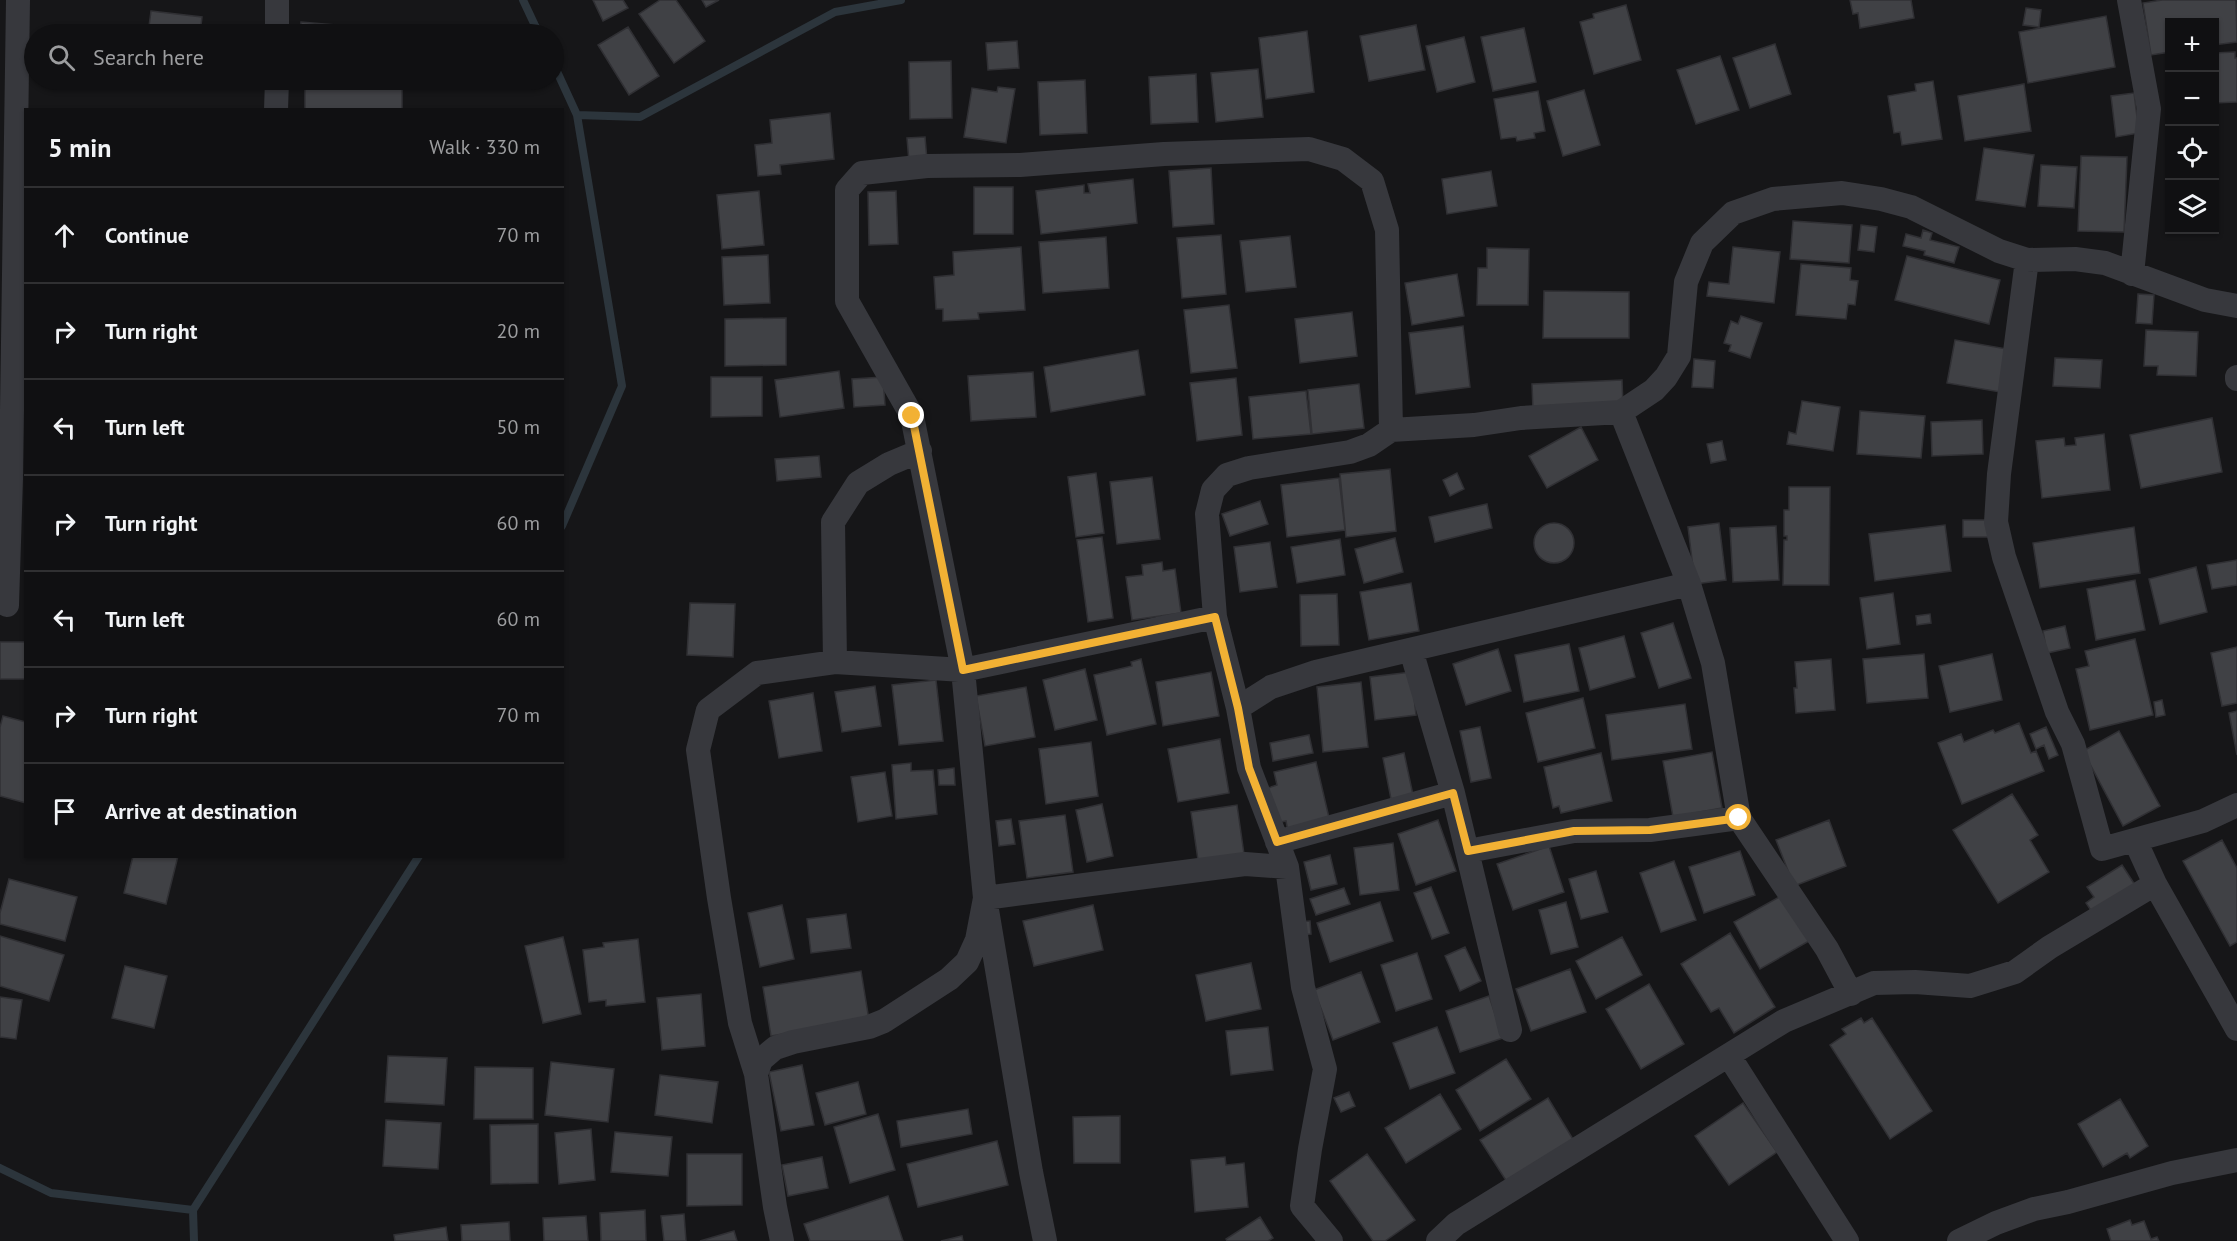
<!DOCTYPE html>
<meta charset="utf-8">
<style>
:root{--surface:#101012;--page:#1e1e20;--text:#f1f3f6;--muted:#9c9d9f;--line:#303032}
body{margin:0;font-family:"PT Sans",sans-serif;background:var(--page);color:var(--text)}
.controls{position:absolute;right:18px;top:18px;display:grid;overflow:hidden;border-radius:0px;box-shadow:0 2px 4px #0004}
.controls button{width:54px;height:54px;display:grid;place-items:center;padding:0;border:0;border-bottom:2px solid var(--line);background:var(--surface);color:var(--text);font:30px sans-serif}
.stop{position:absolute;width:18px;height:18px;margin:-14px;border:4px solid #f2b134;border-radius:50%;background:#fff}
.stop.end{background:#f2b134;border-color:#fff;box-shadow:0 2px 6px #0008}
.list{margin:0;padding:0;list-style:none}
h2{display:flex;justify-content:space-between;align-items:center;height:78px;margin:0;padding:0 24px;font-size:26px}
h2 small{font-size:20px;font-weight:400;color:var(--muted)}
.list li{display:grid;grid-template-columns:39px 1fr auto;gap:18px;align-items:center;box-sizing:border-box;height:96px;padding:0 24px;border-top:2px solid var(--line)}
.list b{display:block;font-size:22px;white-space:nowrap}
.list em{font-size:20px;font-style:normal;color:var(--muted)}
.icon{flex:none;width:33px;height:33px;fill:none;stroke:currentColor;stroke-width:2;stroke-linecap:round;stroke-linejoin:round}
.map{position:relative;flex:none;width:2237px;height:1241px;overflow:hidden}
.search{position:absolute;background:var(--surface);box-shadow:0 2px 4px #0004;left:24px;top:24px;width:540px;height:66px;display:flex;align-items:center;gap:15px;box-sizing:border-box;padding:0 21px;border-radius:33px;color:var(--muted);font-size:22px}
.panel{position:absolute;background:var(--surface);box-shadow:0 2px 4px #0004;left:24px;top:108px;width:540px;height:750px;border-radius:0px}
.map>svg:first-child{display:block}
</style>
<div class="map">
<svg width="2237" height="1241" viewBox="0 0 2237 1241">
<rect width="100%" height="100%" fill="#161618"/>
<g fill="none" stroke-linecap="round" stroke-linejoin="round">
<!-- stream -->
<path stroke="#2c353c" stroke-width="8" d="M523,0l16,34
M554,65l23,50 45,271 -60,140
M577,115l63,2 195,-105 66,-12
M0,1168l51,25 142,17
M194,1241l-1,-31 226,-354"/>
</g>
<!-- building -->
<path fill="#404145" stroke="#303034" stroke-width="1.5" d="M593,0h30l5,8 -25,13z
M660,0h16l29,41 -31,22 -35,-49z
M702,0h17l-13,7z
M1850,0h61l3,18 -54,10 -2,-15 -5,1z
M2162,0h74l1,42 -23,3v-23h-44v30l-19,3 -8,-52z
M1626,5l15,55 -47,14 -14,-52 14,-4 -1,-4z
M2026,8l15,2 -2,17 -16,-2z
M151,11l51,6 -2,17h-52z
M2106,16l9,51 -87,16 -9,-51z
M301,22l58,5 -1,7h-58z
M1416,25l9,45 -56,11 -9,-45z
M628,27l31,49 -30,19 -31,-50z
M1524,28l12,54 -43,9 -12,-54z
M1307,31l7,61 -48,7 -7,-61z
M1464,37l11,45 -38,10 -11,-46z
M1017,41l2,27 -31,2 -2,-27z
M1775,44l16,50 -41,14 -17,-50z
M2235,52v6h2v44l-23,1v-50z
M1720,56l19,54 -43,14 -19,-54z
M951,61l1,57 -42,1 -1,-57z
M1258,69l5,48 -47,5 -5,-49z
M1196,74l2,48 -47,2 -2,-47z
M1085,80l2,53 -47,2 -2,-53z
M1933,81l9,58 -40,6 -2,-13 -6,1 -6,-37 28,-5 -1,-7z
M2024,84l7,47 -66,10 -7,-45z
M305,85l97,1v24h-97z
M998,87l17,2 -9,54 -42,-6 8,-49 25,4z
M1584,90l16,55 -37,11 -16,-55z
M1538,91l7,40 -11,2 1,5 -18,3 -1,-4 -15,2 -7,-40z
M2134,93l5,40 -23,4 -5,-41z
M830,113l4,46 -54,6 1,9 -23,2 -3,-31 17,-2 -2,-23z
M925,137l2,23 -18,2 -2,-24z
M1984,148l50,7 -9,52 -49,-7z
M2081,156l46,1 -3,75 -46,-1z
M2041,165l36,2 -3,41 -36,-2z
M1211,168l3,56 -41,3 -4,-56z
M1491,171l6,35 -50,8 -5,-35z
M1133,179l4,44 -96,11 -5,-43 48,-6v8h6l-2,-9z
M974,187h39v47h-39z
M759,191l5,54 -42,4 -5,-54z
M896,191l2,53 -29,1 -1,-53z
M1793,221l59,4 -3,38 -59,-4z
M1861,225l16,2 -3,25 -16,-2z
M1923,230l9,3 -2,7 29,7 -5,16 -30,-8 1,-4 -22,-5 3,-12 15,4z
M1221,235l5,59 -44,4 -5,-60z
M1290,236l6,51 -50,5 -6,-51z
M1106,237l3,51 -66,5 -4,-51z
M1021,247l4,63 -47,3 1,6 -36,2v-12h-7l-2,-32 20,-2 -1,-23z
M1733,247l47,5 -6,51 -67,-7 2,-14 20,2z
M1487,248l42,1 -1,56h-51l1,-37h9z
M768,255l2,48 -46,2 -2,-48z
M1907,256l93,24 -11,44 -94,-24z
M1801,264l50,4 -1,12 8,1 -3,24 -7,-1 -2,15 -50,-4z
M1457,274l7,42 -52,9 -7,-42z
M1544,291l85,1v46h-86z
M2138,294l16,1 -2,29 -16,-1z
M1229,305l8,63 -46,5 -7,-63z
M1352,312l5,44 -57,7 -5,-44z
M1741,316l21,7 -12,35 -21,-7 2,-6 -7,-2 7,-22 7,3z
M786,318v47l-61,1v-47z
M1463,326l7,61 -54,7 -7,-61z
M2146,330l52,2 -2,44 -39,-1 1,-9h-14z
M1955,340l52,9 -7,43 -53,-9z
M1138,350l7,45 -94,17 -7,-45z
M2055,358l47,2 -2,28 -47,-2z
M1694,359l21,2 -2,27 -21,-1z
M839,371l5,37 -64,9 -5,-37z
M1033,372l3,45 -65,4 -3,-45z
M711,377h51v39l-51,1z
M883,377l2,28 -31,2 -2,-28z
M1236,378l6,57 -45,6 -7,-58z
M1622,380l1,26 -90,5 -1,-27z
M1359,384l5,44 -52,6 -4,-44z
M1306,391l5,43 -58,5 -4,-42z
M1802,401l38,6 -7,44 -46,-7 2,-12 7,2z
M1860,411l65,5 -4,42 -64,-4z
M2212,418l10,54 -81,16 -11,-53z
M1982,420l1,34 -51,2 -1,-34z
M1581,427l17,33 -51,28 -18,-32z
M2104,434l6,56 -68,8 -6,-57 28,-3 1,8 11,-1 -1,-7z
M1722,441l4,19 -15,3 -4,-19z
M819,456l2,21 -44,4 -2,-22z
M1390,469l6,62 -50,6 -6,-63z
M1096,473l8,60 -28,4 -8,-60z
M1457,473l7,16 -14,7 -7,-16z
M1152,477l8,62 -43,5 -7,-62z
M1339,478l6,52 -58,7 -6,-52z
M1789,487h41l-1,98h-46l1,-45h3v-4h-3v-26h5z
M1260,501l8,23 -38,12 -8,-22z
M1487,504l5,24 -57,14 -6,-25z
M1963,520h25v17h-25z
M1534 543a20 20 0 1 1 40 0a20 20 0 1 1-40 0Z
M1719,523l7,57 -31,4 -7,-57z
M1945,525l6,46 -76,10 -6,-47z
M1776,526l3,54 -46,2 -3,-54z
M2134,527l6,46 -100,15 -7,-45z
M1102,537l11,81 -25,4 -11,-82z
M1395,538l8,34 -39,11 -9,-34z
M1340,539l5,36 -48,8 -6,-36z
M1270,542l7,45 -37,5 -6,-45z
M2237,560v25l-25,4 -5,-24z
M1162,562l1,9 12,-2 6,44 -49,7 -6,-43 17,-2 -1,-10z
M2196,567l11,45 -47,12 -11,-45z
M2135,580l10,50 -49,10 -9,-51z
M1411,583l8,48 -50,9 -9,-48z
M1893,593l7,51 -33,5 -7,-51z
M1337,594l2,51 -38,1 -1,-51z
M690,603l45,1 -2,53 -46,-2z
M1930,614l1,9 -14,2 -1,-9z
M1673,623l18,55 -32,10 -18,-55z
M2065,626l5,22 -23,5 -4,-22z
M1624,636l11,41 -45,13 -11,-42z
M2135,639l18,76 -63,15 -14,-61 13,-3 -4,-15z
M0,642h26v37h-26z
M1569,644l10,47 -55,11 -9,-47z
M2237,647v56l-15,3 -11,-53z
M1498,649l13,42 -45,14 -13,-41z
M1924,654l4,44 -61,5 -4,-44z
M1992,654l10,46 -52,12 -11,-46z
M1141,659l15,65 -49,11 -13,-60 38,-9 -1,-4z
M1831,659l4,51 -39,3 -2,-25h3l-2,-26z
M1085,669l12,51 -42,10 -12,-50z
M1211,672l8,44 -56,10 -7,-44z
M1411,672l5,43 -41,5 -5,-43z
M936,680l7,61 -44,4 -7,-60z
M1361,682l7,65 -45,5 -6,-65z
M875,686l6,40 -39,6 -7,-40z
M1026,687l9,50 -50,9 -9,-50z
M813,693l9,58 -43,7 -10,-57z
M1583,698l12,50 -57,14 -12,-49z
M2162,700l3,15 -9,2 -2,-15z
M1685,704l7,45 -80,11 -6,-45z
M2237,711v44l-8,-42z
M3,716l23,6v81l-26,-7v-69z
M2019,723l12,30 5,-2 8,20 -82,33 -24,-61 23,-9 3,8 29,-12 2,3z
M1480,727l11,51 -20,4 -11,-51z
M2046,727l12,28 -9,4 -5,-14 -8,4 -6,-15z
M2119,731l41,75 -37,20 -40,-75z
M1309,735l4,18 -40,8 -3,-18z
M1220,739l9,54 -51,9 -10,-53z
M1091,742l7,54 -52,8 -7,-55z
M1712,752l10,56 -49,9 -10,-56z
M1404,753l9,42 -22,4 -8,-41z
M1601,753l11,48 -51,12 -2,-7 -6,2 -9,-41z
M1316,762l14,60 -42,10 -2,-11 -10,2 -8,-35 9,-3 -3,-13z
M911,763v8l22,-1 4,44 -41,5 -4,-54z
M954,768l1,17h-16l-1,-15z
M885,772l7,44 -34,6 -7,-45z
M2012,794l26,41 -8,5 19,32 -51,31 -45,-73z
M1102,804l11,52 -26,6 -11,-52z
M1237,805l8,56 -46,6 -8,-55z
M1065,815l8,57 -46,6 -8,-57z
M1011,819l4,25 -16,2 -3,-25z
M1438,820l18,51 -40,14 -18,-51z
M1829,820l17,46 -52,20 -18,-46z
M2222,840l15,28v74l-7,4 -47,-85z
M1393,843l6,47 -39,5 -6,-47z
M1549,846l15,46 -51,18 -16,-46z
M1740,851l15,44 -51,18 -15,-46z
M1330,855l7,29 -26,6 -7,-28z
M133,856h45l-12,48 -42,-11z
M1674,861l22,59 -35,12 -21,-59z
M2122,865l15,23 -43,27 -8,-12 8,-6 -7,-10z
M1596,871l12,41 -27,7 -12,-40z
M9,879l68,18 -12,44 -65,-17v-11z
M1431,887l18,46 -17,6 -18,-46z
M1344,888l6,16 -34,11 -6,-16z
M1783,895l26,46 -49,28 -26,-47z
M1380,902l13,39 -63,21 -13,-39z
M1566,902l12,45 -27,7 -12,-44z
M782,905l12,54 -34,8 -12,-54z
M1093,905l10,45 -69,16 -11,-45z
M846,914l5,34 -40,5 -4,-34z
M1310,921l1,13 -13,1 -1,-13z
M1730,933l45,74 -41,26 -15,-25 -8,4 -30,-48z
M0,936l64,19 -15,46 -49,-15z
M563,937l18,77 -38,9 -18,-77z
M1622,937l20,38 -46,24 -20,-38z
M638,939l7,63 -39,4v-6l-17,2 -6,-52 21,-3 -1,-4z
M1465,947l16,34 -21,10 -15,-35z
M1417,953l15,46 -36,12 -15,-46z
M1251,963l10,46 -55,12 -10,-46z
M125,966l42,10 -13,52 -42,-10z
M1570,969l16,43 -55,19 -15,-42z
M861,971l8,49 -98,16 -8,-49z
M1361,972l19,50 -47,18 -19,-50z
M1649,984l35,60 -43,25 -35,-60z
M701,994l4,52 -43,4 -5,-52z
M1489,996l14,42 -43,14 -14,-41z
M0,997l22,3 -6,39 -16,-2z
M1861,1018l3,5 8,-5 60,93 -42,28 -60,-94 16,-11 -4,-5z
M1268,1027l5,43 -42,5 -5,-44z
M1437,1027l18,46 -45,16 -17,-46z
M388,1056l59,2 -3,47 -59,-3z
M1506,1059l25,40 -51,32 -24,-41z
M551,1062l63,7 -6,53 -63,-7z
M802,1065l12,60 -33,6 -12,-59z
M475,1067l58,1v51h-59z
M660,1075l58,7 -6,41 -57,-8z
M858,1082l8,32 -41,11 -9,-32z
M1349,1092l6,14 -14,6 -7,-14z
M1440,1094l21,35 -55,34 -21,-35z
M1548,1098l26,43 -67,41 -27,-42z
M2120,1099l28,47 -18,12 -3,-5 -24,14 -25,-43z
M1743,1103l34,49 -48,33 -34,-49z
M968,1109l4,25 -71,13 -4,-26z
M878,1114l17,56 -45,13 -16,-56z
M1120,1116v47h-46l-1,-46z
M386,1120l55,3 -3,46 -55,-3z
M538,1124v59l-47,1 -1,-59z
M591,1129l4,51 -36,4 -4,-51z
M615,1132l57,5 -4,39 -57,-4z
M997,1141l11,44 -90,22 -11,-43z
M687,1154h55v51l-55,1z
M1367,1154l48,66 -30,21h-12l-43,-60z
M822,1157l6,31 -40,8 -6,-31z
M1225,1157l1,8 18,-2 4,44 -53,5 -4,-52z
M888,1196l15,45h-93l-6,-17z
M645,1210l1,31h-45l-1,-28z
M684,1214l2,27h-22l-3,-25z
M586,1216l2,25h-44l-1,-23z
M1260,1217l13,21 -5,3h-41l-1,-2z
M2130,1220l2,5 12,-4 7,18 6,-2 2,4h-48l-4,-12z
M509,1222l1,19h-48l-1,-16z
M446,1227l2,14h-53l-1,-6z
M734,1231l3,10h-37z
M962,1236l1,5h-22z"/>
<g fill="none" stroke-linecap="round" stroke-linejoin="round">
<!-- street -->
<path stroke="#37383d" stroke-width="24" d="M277,0v34
M2129,0l20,109 -17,165
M276,110l1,-30
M2027,260l-28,214 -3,48 8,35 53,155 16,32 29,105 101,-28 34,-16
M2237,377v2
M1621,412l68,172 24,79 26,155 88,131 24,45
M7,605l4,-126 7,-479
M1411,650l42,143
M835,662l-2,-140 25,-39 31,-19 31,-13
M1238,708l33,-21 45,-15 373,-88
M2135,840l20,44 82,145
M1277,842l176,-49 57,237
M1468,851l106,-20 76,-1 89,-12
M1729,1056l118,185
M756,1074l-16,-51 -21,-125 -21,-148 10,-40 49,-37 78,-11 128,8 252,-53
M782,1241l-7,-34 -19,-133 5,-14 14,-12 18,-6 76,-15 15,-6 65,-42 18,-17 10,-22 8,-42 260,-34 42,3
M1045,1241l-14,-69 -46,-274 -22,-228 -51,-254 -65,-115v-111l15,-17 65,-7 93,-1 144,-11 145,-5 34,10 29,22 15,49 4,200
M1331,1241l-29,-35 8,-57 15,-80 -22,-82 -16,-120 -38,-99 -11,-60 -23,-91 -8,-103 6,-24 14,-15 22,-7 101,-16 19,-7 22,-15 83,-5 47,-7 100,-6 33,-22 12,-13 13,-21 7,-74 16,-39 31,-30 40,-14 69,-6 39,6 30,8 88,44 28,9 48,-1 30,4 100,37 32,6
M1438,1241l18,-17 328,-203 90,-38 41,-1 55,4 45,-14 35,-25 105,-63
M1959,1241l37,-18 38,-14 34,-7 104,-29 65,-13"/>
</g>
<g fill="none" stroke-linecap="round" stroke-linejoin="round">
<!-- route -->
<path stroke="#f2b134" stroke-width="8" d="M912,416l51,254 252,-53 23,91 11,60 28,74 176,-49 15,58 106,-20 76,-1 89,-12"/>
</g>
</svg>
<div class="controls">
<button>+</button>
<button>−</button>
<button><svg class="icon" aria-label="locate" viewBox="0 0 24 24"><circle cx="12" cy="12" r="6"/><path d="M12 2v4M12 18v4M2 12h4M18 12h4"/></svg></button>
<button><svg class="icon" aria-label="layers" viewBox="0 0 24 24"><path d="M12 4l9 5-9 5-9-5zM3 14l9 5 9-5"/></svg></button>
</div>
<div class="stop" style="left:1739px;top:818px"></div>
<div class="stop end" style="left:912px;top:416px"></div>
<div class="search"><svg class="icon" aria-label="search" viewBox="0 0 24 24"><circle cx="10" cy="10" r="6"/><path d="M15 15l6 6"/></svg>Search here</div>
<section class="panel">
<h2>5 min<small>Walk · 330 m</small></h2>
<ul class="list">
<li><svg class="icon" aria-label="ahead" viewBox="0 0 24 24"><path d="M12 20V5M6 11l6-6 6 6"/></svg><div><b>Continue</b></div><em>70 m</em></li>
<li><svg class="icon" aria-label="right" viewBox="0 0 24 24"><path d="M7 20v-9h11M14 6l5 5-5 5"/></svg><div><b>Turn right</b></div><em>20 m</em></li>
<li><svg class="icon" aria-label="left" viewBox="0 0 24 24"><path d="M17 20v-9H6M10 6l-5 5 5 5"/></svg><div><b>Turn left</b></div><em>50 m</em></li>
<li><svg class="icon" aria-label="right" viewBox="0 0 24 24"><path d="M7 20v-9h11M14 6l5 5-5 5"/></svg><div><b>Turn right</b></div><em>60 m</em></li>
<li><svg class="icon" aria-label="left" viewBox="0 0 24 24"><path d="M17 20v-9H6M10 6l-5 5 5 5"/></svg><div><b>Turn left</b></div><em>60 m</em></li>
<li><svg class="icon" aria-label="right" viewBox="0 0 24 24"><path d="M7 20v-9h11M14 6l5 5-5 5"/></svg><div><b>Turn right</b></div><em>70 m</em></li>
<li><svg class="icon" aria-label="arrive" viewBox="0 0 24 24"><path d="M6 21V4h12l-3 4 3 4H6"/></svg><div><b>Arrive at destination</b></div></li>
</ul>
</section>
</div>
